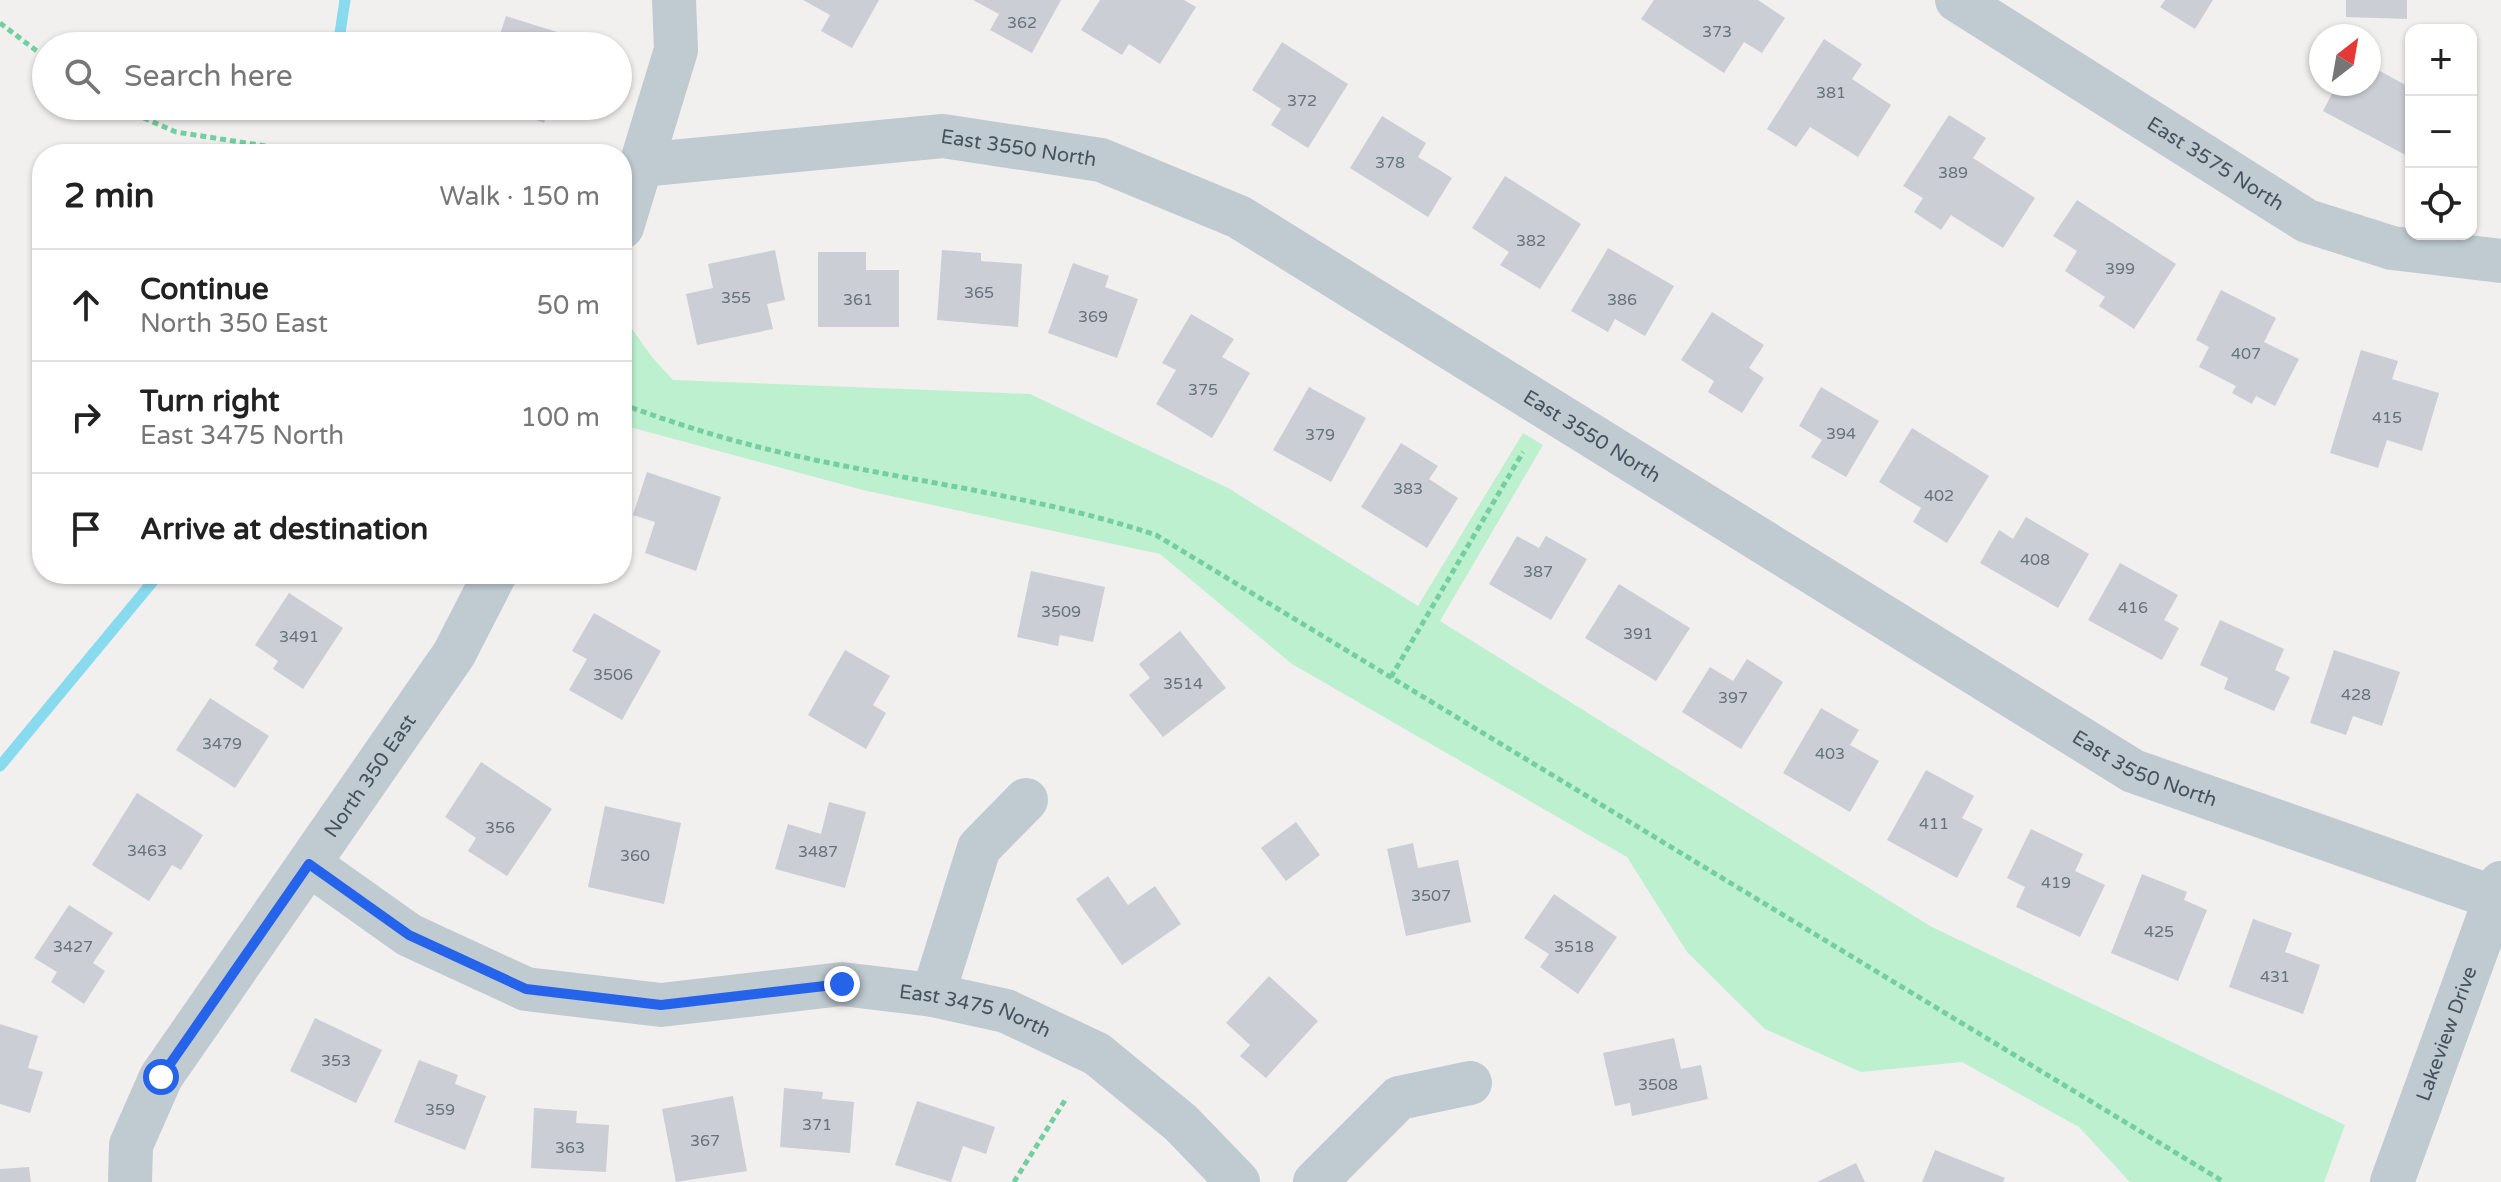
<!DOCTYPE html>
<meta charset="utf-8">
<style>
:root{--surface:#fff;--page:#f6f6f6;--text:#222;--muted:#767676;--line:#e0e0e0}
body{margin:0;font-family:"Varela Round",sans-serif;background:var(--page);color:var(--text)}
.controls{position:absolute;right:24px;top:24px;display:grid;overflow:hidden;border-radius:16px;box-shadow:0 2px 6px #0004}
.controls button{width:72px;height:72px;display:grid;place-items:center;padding:0;border:0;border-bottom:2px solid var(--line);background:var(--surface);color:var(--text);font:40px sans-serif}
.compass{position:absolute;left:2309px;top:24px;width:72px;height:72px;border-radius:50%;background:var(--surface);box-shadow:0 2px 6px #0004;rotate:31deg}
.stop{position:absolute;width:24px;height:24px;margin:-18px;border:6px solid #2563eb;border-radius:50%;background:#fff}
.stop.end{background:#2563eb;border-color:#fff;box-shadow:0 2px 8px #0008}
.list{margin:0;padding:0;list-style:none}
h2{display:flex;justify-content:space-between;align-items:center;height:104px;margin:0;padding:0 32px;font-size:34px}
h2 small{font-size:26px;font-weight:400;color:var(--muted)}
.list li{display:grid;grid-template-columns:52px 1fr auto;gap:24px;align-items:center;box-sizing:border-box;height:112px;padding:0 32px;border-top:2px solid var(--line)}
.list b{display:block;font-size:30px;white-space:nowrap}
.list p{margin:0;font-size:26px;white-space:nowrap;color:var(--muted)}
.list em{font-size:26px;font-style:normal;color:var(--muted)}
.icon{flex:none;width:44px;height:44px;fill:none;stroke:currentColor;stroke-width:2;stroke-linecap:round;stroke-linejoin:round}
.map{position:relative;flex:none;width:2501px;height:1182px;overflow:hidden}
.search{position:absolute;background:var(--surface);box-shadow:0 2px 6px #0004;left:32px;top:32px;width:600px;height:88px;display:flex;align-items:center;gap:20px;box-sizing:border-box;padding:0 28px;border-radius:44px;color:var(--muted);font-size:30px}
.panel{position:absolute;background:var(--surface);box-shadow:0 2px 6px #0004;left:32px;top:144px;width:600px;height:440px;border-radius:32px}
.map>svg:first-child{display:block}
</style>
<div class="map">
<svg width="2501" height="1182" viewBox="0 0 2501 1182">
<rect width="100%" height="100%" fill="#f2efef"/>
<!-- green -->
<path fill="#bcf0cf" d="M627,322l25,35 21,23 357,14 198,94 190,118 105,-173 20,12 -103,176 490,305 415,199 -21,57h-194l-51,-55 -117,-65 -101,10 -96,-43 -78,-77 -60,-95 -335,-193 -132,-110 -297,-64 -241,-65v-86z"/>
<g fill="none" stroke-linecap="round" stroke-linejoin="round">
<!-- stream -->
<path stroke="#88dbee" stroke-width="11" d="M338,46l7,-46
M0,766l159,-192"/>
</g>
<!-- building -->
<path fill="#cbced4" d="M803,0h76l-27,48 -31,-17 9,-16z
M973,0h88l-29,53 -42,-23 9,-16z
M1100,0h84l12,7 -36,57 -31,-20 -7,11 -41,-25z
M1654,0h104l27,18 -23,35 -18,-11 -20,31 -83,-54z
M2165,0h48l-18,29 -35,-22z
M2346,0h61v19l-61,-2z
M506,16l51,16 -5,14h-56z
M1824,39l38,25 -10,15 39,26 -33,52 -48,-30 -14,20 -29,-18z
M1282,42l66,42 -40,64 -37,-23 10,-16 -29,-19z
M2369,65l42,23v70l-88,-47 14,-27h32z
M506,106h44l-6,17 -39,-14z
M1949,115l37,23 -13,20 62,40 -32,50 -52,-33 -10,15 -27,-18 9,-14 -20,-12z
M1382,116l44,27 -8,14 34,21 -24,39 -78,-49z
M1505,176l76,48 -41,65 -40,-24 9,-13 -37,-24z
M2077,200l99,64 -42,65 -35,-23 6,-9 -40,-26 12,-20 -24,-15z
M1608,248l66,38 -29,50 -30,-17 -7,13 -37,-21z
M775,250l10,50 -18,4 6,25 -76,16 -11,-51 27,-6 -5,-24z
M942,250l39,3v8l41,3 -4,63 -81,-7z
M818,252h48v18h33v57h-81z
M1073,263l36,13 -4,11 33,12 -21,59 -69,-25z
M2221,290l55,28 -12,24 35,17 -24,47 -19,-10 -4,8 -20,-11 4,-7 -37,-19 10,-20 -13,-7z
M1712,312l52,33 -15,23 15,10 -22,35 -34,-21 6,-11 -33,-21z
M1191,314l43,25 -12,18 28,16 -38,65 -56,-34 20,-34 -14,-7z
M2361,350l37,11 -6,18 47,14 -17,58 -35,-11 -9,28 -48,-15z
M1309,387l57,31 -35,64 -58,-32z
M1821,387l58,34 -33,56 -35,-20 11,-17 -23,-14z
M1912,428l77,48 -42,67 -34,-21 8,-14 -42,-26z
M1401,443l37,23 -9,13 29,19 -31,50 -66,-41z
M647,472l74,25 -25,74 -51,-18 10,-31 -22,-7z
M2026,517l63,37 -31,54 -78,-45 19,-33 14,9z
M1517,536l22,12 7,-12 41,23 -36,61 -62,-36z
M2120,563l58,32 -14,25 15,8 -17,32 -74,-40z
M1031,571l74,16 -12,55 -33,-7 -2,11 -41,-9z
M1619,584l71,44 -34,53 -71,-43z
M289,593l54,35 -40,61 -30,-20 5,-8 -23,-16z
M594,613l67,38 -39,69 -53,-30 18,-31 -15,-8z
M2220,620l64,29 -9,21 15,7 -16,34 -50,-22 4,-11 -28,-13z
M1180,631l46,57 -63,49 -34,-42 21,-17 -11,-14z
M845,650l45,26 -17,29 13,8 -20,36 -58,-34z
M2334,650l66,22 -18,54 -29,-10 -7,19 -36,-12z
M1747,659l36,23 -42,67 -59,-37 28,-45 23,14z
M210,698l59,38 -34,52 -59,-38z
M1821,708l38,22 -9,15 29,16 -29,51 -67,-39z
M481,762l71,47 -45,67 -39,-25 8,-13 -31,-21z
M1926,770l48,26 -12,22 21,11 -26,49 -70,-38z
M137,793l66,42 -22,35 -9,-5 -23,36 -57,-36z
M829,802l37,10 -21,76 -70,-19 13,-45 33,10z
M605,806l76,17 -17,81 -76,-17z
M1296,822l24,33 -34,26 -25,-33z
M2031,829l52,25 -8,17 30,14 -25,52 -64,-30 9,-20 -18,-9z
M1413,843l5,25 40,-8 13,62 -65,14 -19,-87z
M2142,874l45,18 -3,8 23,10 -29,71 -67,-28z
M1108,876l20,29 27,-19 26,38 -59,41 -46,-66z
M1554,894l63,43 -39,57 -38,-27 9,-13 -25,-16z
M69,905l44,28 -20,30 12,8 -21,33 -33,-22 6,-10 -23,-14z
M2253,919l39,14 -7,19 35,13 -17,49 -74,-27z
M1269,976l49,45 -52,57 -26,-22 10,-11 -24,-22z
M315,1018l67,32 -26,53 -66,-32z
M0,1024l38,12 -10,32 15,4 -13,41 -30,-9z
M1674,1038l7,31 20,-4 7,34 -76,17 -2,-13 -15,3 -12,-53z
M419,1060l39,15 -3,9 31,12 -21,54 -71,-28z
M784,1088l39,4 -1,7 32,3 -4,51 -70,-6z
M733,1096l14,75 -71,11 -14,-73z
M917,1101l78,26 -9,27 -23,-8 -12,36 -56,-17z
M534,1108l43,3 -1,12 33,2 -3,47 -75,-4z
M1935,1150l70,28 -2,4h-81z
M1856,1163l9,19h-48z
M29,1167l2,15h-31v-13z"/>
<g fill="none" stroke-linecap="round" stroke-linejoin="round">
<!-- path -->
<path stroke="#73cfa0" stroke-width="5" stroke-dasharray="6 4" stroke-linecap="butt" d="M0,23l46,35
M116,106l60,26 141,22
M622,404c56,21 112,38 170,51 121,27 247,41 364,80l1068,647
M1391,677l132,-225
M1014,1182l53,-85"/>
<!-- minor -->
<g stroke="#bfcad1" stroke-width="44">
<path id="s1" d="M1957,0l350,221 85,27 109,13"/>
<path id="s2" d="M641,165l302,-29 158,24 138,57 894,554 368,129"/>
<path d="M622,227l54,-177 -2,-50"/>
<path id="s3" d="M309,864l100,71 117,54 135,16 181,-21 91,11 73,16 91,43 84,69 57,59"/>
<path d="M933,995l46,-147 47,-48"/>
<path id="s4" d="M130,1182l1,-37 30,-68 293,-423 41,-80"/>
<path d="M1315,1182l84,-84 71,-15"/>
<path id="s5" d="M2392,1182l109,-299"/>
</g>
</g>
<g fill="none" stroke-linecap="round" stroke-linejoin="round">
<!-- route -->
<path stroke="#2563eb" stroke-width="10" d="M161,1077l148,-213 100,71 117,54 135,16 181,-21"/>
</g>
<g text-anchor="middle" stroke-width="8" stroke-linejoin="round" paint-order="stroke">
<!-- number labels -->
<g font-size="16" fill="#67727b">
<text x="1022" y="28">362</text>
<text x="1717" y="37">373</text>
<text x="1831" y="98">381</text>
<text x="1302" y="106">372</text>
<text x="1390" y="168">378</text>
<text x="1953" y="178">389</text>
<text x="1531" y="246">382</text>
<text x="2120" y="274">399</text>
<text x="979" y="298">365</text>
<text x="736" y="303">355</text>
<text x="858" y="305">361</text>
<text x="1622" y="305">386</text>
<text x="1093" y="322">369</text>
<text x="2246" y="359">407</text>
<text x="1203" y="395">375</text>
<text x="2387" y="423">415</text>
<text x="1841" y="439">394</text>
<text x="1320" y="440">379</text>
<text x="1408" y="494">383</text>
<text x="1939" y="501">402</text>
<text x="2035" y="565">408</text>
<text x="1538" y="577">387</text>
<text x="2133" y="613">416</text>
<text x="1061" y="617">3509</text>
<text x="1638" y="639">391</text>
<text x="299" y="642">3491</text>
<text x="613" y="680">3506</text>
<text x="1183" y="689">3514</text>
<text x="2356" y="700">428</text>
<text x="1733" y="703">397</text>
<text x="222" y="749">3479</text>
<text x="1830" y="759">403</text>
<text x="1934" y="829">411</text>
<text x="500" y="833">356</text>
<text x="147" y="856">3463</text>
<text x="818" y="857">3487</text>
<text x="635" y="861">360</text>
<text x="2056" y="888">419</text>
<text x="1431" y="901">3507</text>
<text x="2159" y="937">425</text>
<text x="73" y="952">3427</text>
<text x="1574" y="952">3518</text>
<text x="2275" y="982">431</text>
<text x="336" y="1066">353</text>
<text x="1658" y="1090">3508</text>
<text x="440" y="1115">359</text>
<text x="817" y="1130">371</text>
<text x="705" y="1146">367</text>
<text x="570" y="1153">363</text>
</g>
<!-- street labels -->
<g font-size="20" fill="#46535d" stroke="#fff">
<text dy="7" stroke="none"><textPath href="#s2" startOffset="380">East 3550 North</textPath></text>
<text dy="7" stroke="none"><textPath href="#s1" startOffset="306">East 3575 North</textPath></text>
<text dy="7" stroke="none"><textPath href="#s2" startOffset="1028">East 3550 North</textPath></text>
<text dy="7" stroke="none"><textPath href="#s2" startOffset="1674">East 3550 North</textPath></text>
<text dy="7" stroke="none"><textPath href="#s4" startOffset="478">North 350 East</textPath></text>
<text dy="7" stroke="none"><textPath href="#s3" startOffset="706">East 3475 North</textPath></text>
<text dy="7" stroke="none"><textPath href="#s5" startOffset="158">Lakeview Drive</textPath></text>
</g>
</g>
</svg>
<div class="controls">
<button>+</button>
<button>−</button>
<button><svg class="icon" aria-label="locate" viewBox="0 0 24 24"><circle cx="12" cy="12" r="6"/><path d="M12 2v4M12 18v4M2 12h4M18 12h4"/></svg></button>
</div>
<svg class="compass" viewBox="-18 -18 36 36"><path d="M0-13l5 13h-10z" fill="#e53935"/><path d="M0 13l5-13h-10z" fill="#767676"/></svg>
<div class="stop" style="left:161px;top:1077px"></div>
<div class="stop end" style="left:842px;top:984px"></div>
<div class="search"><svg class="icon" aria-label="search" viewBox="0 0 24 24"><circle cx="10" cy="10" r="6"/><path d="M15 15l6 6"/></svg>Search here</div>
<section class="panel">
<h2>2 min<small>Walk · 150 m</small></h2>
<ul class="list">
<li><svg class="icon" aria-label="ahead" viewBox="0 0 24 24"><path d="M12 20V5M6 11l6-6 6 6"/></svg><div><b>Continue</b><p>North 350 East</p></div><em>50 m</em></li>
<li><svg class="icon" aria-label="right" viewBox="0 0 24 24"><path d="M7 20v-9h11M14 6l5 5-5 5"/></svg><div><b>Turn right</b><p>East 3475 North</p></div><em>100 m</em></li>
<li><svg class="icon" aria-label="arrive" viewBox="0 0 24 24"><path d="M6 21V4h12l-3 4 3 4H6"/></svg><div><b>Arrive at destination</b></div></li>
</ul>
</section>
</div>
